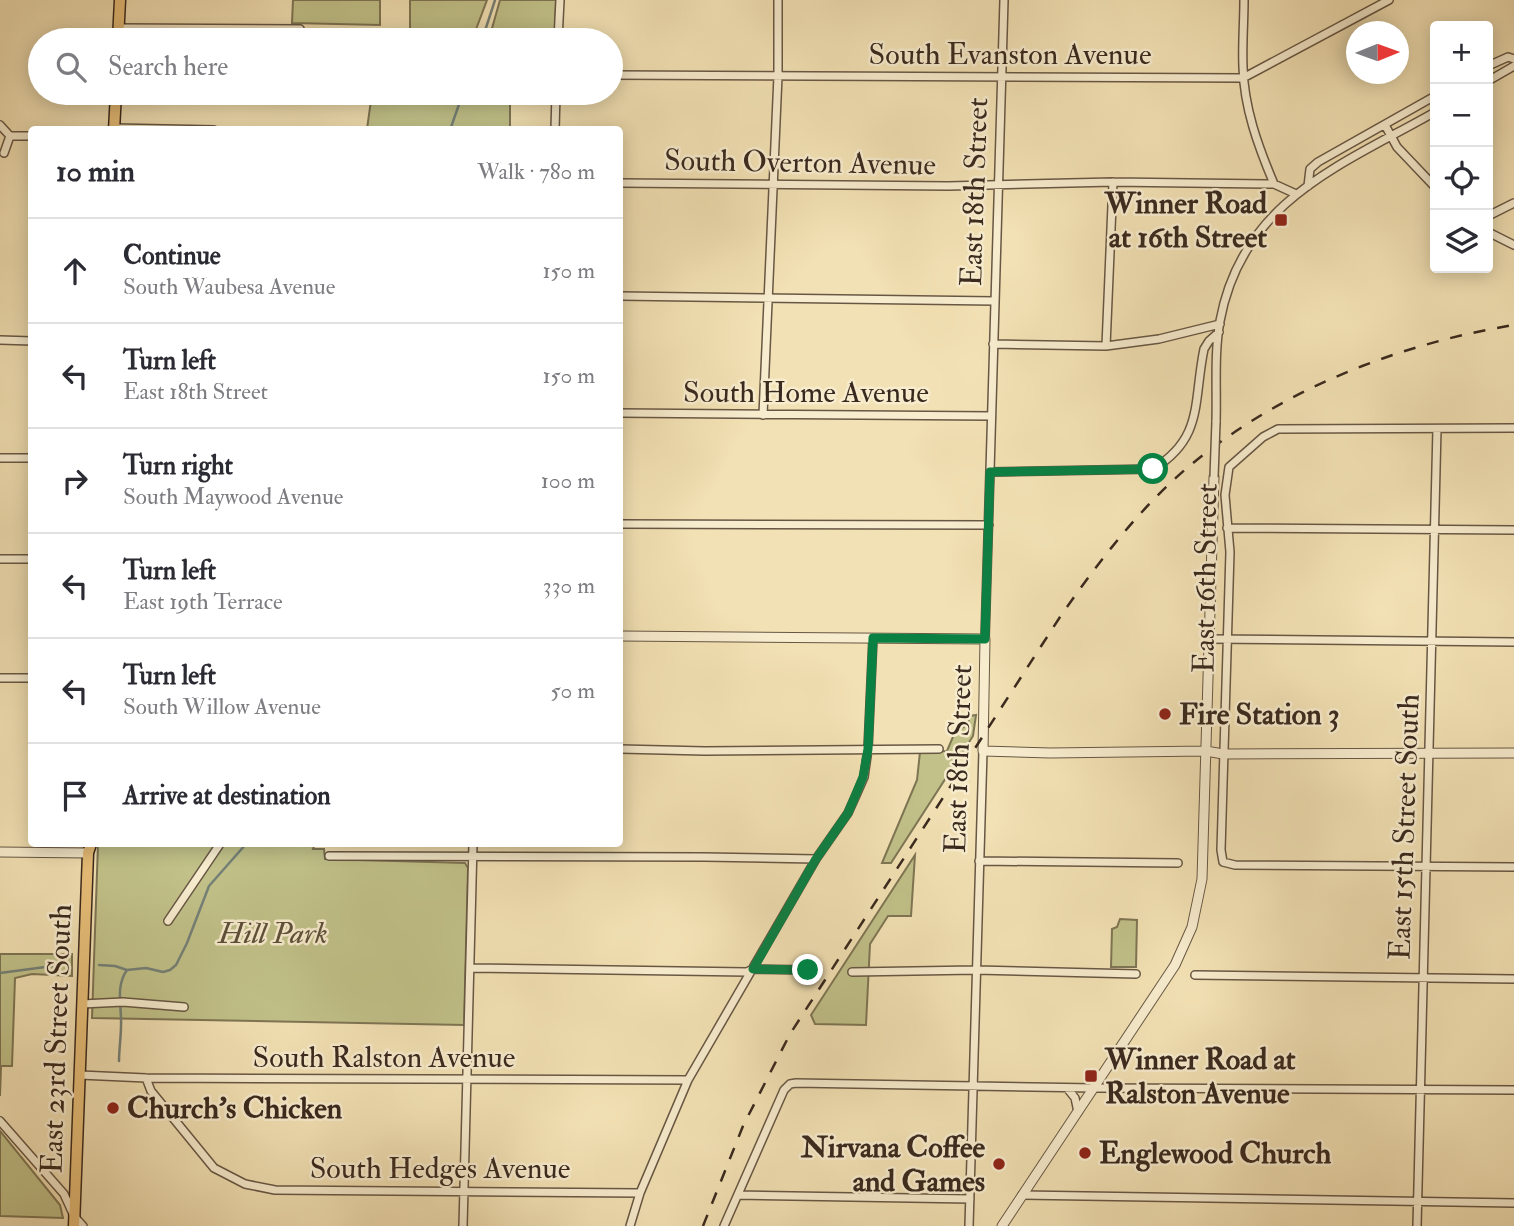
<!DOCTYPE html>
<meta charset="utf-8">
<style>
:root{--surface:#fff;--page:#f7f7f7;--text:#2b2b33;--muted:#7c7c81;--line:#e1e1e2}
body{margin:0;font-family:"IM FELL Double Pica",serif;background:var(--page);color:var(--text)}
.controls{position:absolute;right:21px;top:21px;display:grid;overflow:hidden;border-radius:7px;box-shadow:0 4px 18px #0003}
.controls button{width:63px;height:63px;display:grid;place-items:center;padding:0;border:0;border-bottom:2px solid var(--line);background:var(--surface);color:var(--text);font:35px sans-serif}
.compass{position:absolute;left:1346px;top:21px;width:63px;height:63px;border-radius:50%;background:var(--surface);box-shadow:0 4px 18px #0003;rotate:89deg}
.stop{position:absolute;width:21px;height:21px;margin:-16px;border:5px solid #0b8043;border-radius:50%;background:#fff}
.stop.end{background:#0b8043;border-color:#fff;box-shadow:0 2px 7px #0008}
.list{margin:0;padding:0;list-style:none}
h2{display:flex;justify-content:space-between;align-items:center;height:91px;margin:0;padding:0 28px;font-size:30px}
h2 small{font-size:23px;font-weight:400;color:var(--muted)}
.list li{display:grid;grid-template-columns:46px 1fr auto;gap:21px;align-items:center;box-sizing:border-box;height:105px;padding:0 28px;border-top:2px solid var(--line)}
.list b{display:block;font-size:26px;white-space:nowrap}
.list p{margin:0;font-size:23px;white-space:nowrap;color:var(--muted)}
.list em{font-size:23px;font-style:normal;color:var(--muted)}
.icon{flex:none;width:38px;height:38px;fill:none;stroke:currentColor;stroke-width:2;stroke-linecap:round;stroke-linejoin:round}
.map{position:relative;flex:none;width:1514px;height:1226px;overflow:hidden}
.search{position:absolute;background:var(--surface);box-shadow:0 4px 18px #0003;left:28px;top:28px;width:595px;height:77px;display:flex;align-items:center;gap:18px;box-sizing:border-box;padding:0 24px;border-radius:38px;color:var(--muted);font-size:26px}
.panel{position:absolute;background:var(--surface);box-shadow:0 4px 18px #0003;left:28px;top:126px;width:595px;height:721px;border-radius:7px}
.map>svg:first-child{display:block}
</style>
<div class="map">
<svg width="1514" height="1226" viewBox="0 0 1514 1226">
<rect width="100%" height="100%" fill="#f2e1b4"/>
<filter id="stains"><feTurbulence type="fractalNoise" baseFrequency=".00286" numOctaves="4"/><feColorMatrix values="0 0 0 0 .2 0 0 0 0 .09 0 0 0 0 .02 0 0 0 .5 -.17"/></filter>
<radialGradient id="worn" r=".72"><stop offset=".6" stop-color="#630" stop-opacity="0"/><stop offset="1" stop-color="#630" stop-opacity=".3"/></radialGradient>
<!-- green -->
<path fill="#c1c189" stroke="#7e7554" stroke-width="2" d="M293,0h87v25l-88,-2z
M410,0h77l-15,40h-166v-9l104,3z
M500,0h56l-1,40h-74l8,-1z
M372,93h138v36h-143z
M976,715l-3,21 -82,127h-9l35,-83 3,-28 27,-1 8,-19 12,-7 3,-9z
M98,844h217l-2,5h11l1,10 140,4 3,5 -4,157 -372,-7z
M915,855l-4,61h-23l-18,28 -4,81 -51,-1 -4,-9z
M1120,919l17,1 -1,47h-25l1,-38 5,-2z
M0,954h72v22l-40,-2 -17,4 -3,88h-11l-1,30z
M0,1131l60,74 3,13 -63,-2z"/>
<g fill="none" stroke-linecap="round" stroke-linejoin="round">
<!-- stream -->
<path stroke="#758177" stroke-width="2.5" d="M482,40l13,-40
M450,130l13,-37
M99,965l16,1 12,4 19,-2 17,4 7,-2 6,-5 11,-22 22,-57 37,-42
M0,973l68,-9
M119,1061c0,-12 2,-24 2,-35 1,-20 -6,-39 6,-56"/>
<!-- minor casing -->
<g stroke="#685744" stroke-width="10">
<path id="minor" d="M1244,0c0,22 -2,45 -1,67 1,41 15,79 31,117
M118,28l182,1
M558,40l2,-40
M1488,66l20,-9 6,2
M611,75l632,3 146,-78
M1488,81l26,-15
M0,125l10,11
M1385,125l12,22 38,40
M114,128l100,2
M555,130l1,-37
M10,136h22
M4,153l6,-17
M620,183l328,3 165,-4 153,2h8l22,10
M1308,186l2,-17 8,-7 117,-66
M1488,216l26,-13
M1488,232l26,13
M620,296l375,5
M0,340l32,1
M993,344l113,2 53,-7 61,-15
M1106,346l7,-164
M620,413l371,3
M763,415l15,-339v-76
M1216,422c1,-33 -2,-69 4,-101 22,-120 120,-155 215,-209
M1514,428l-236,1 -15,8 -34,30 -4,28 5,57 -9,298 2,12 12,3 279,2
M0,458h32
M990,472l163,-3c51,-31 40,-67 51,-120l5,-8 10,-9
M620,524l369,1
M1227,528l287,2
M0,559h32
M985,639l19,-639
M1209,639l305,3
M0,678h32
M620,749l85,2 234,-2
M329,856l375,1 112,2
M979,861l199,2
M168,921l52,-77
M470,968l277,4 6,-3 55,1
M852,972l124,-2 160,4
M1195,975l319,4
M82,1004l41,-2 61,5
M80,1075l66,3 542,2
M146,1078l5,13 63,77 31,16 30,6 365,3
M1067,1088l8,10 3,14
M0,1121l64,73 10,22 9,10
M738,1195l232,4
M1022,1195l492,8
M463,1226l10,-382
M630,1226l10,-33 48,-113 128,-221 32,-46 9,-20 7,-16 4,-28 5,-111
M724,1226l60,-136 6,-6 6,-1 298,5 420,2
M969,1226l14,-475
M1417,1226l20,-797"/>
</g>
<!-- tertiary casing -->
<g stroke="#685744" stroke-width="11">
<path id="tertiary" d="M620,636l365,3 -2,112 67,2 156,-2 17,3 291,-1
M0,852l88,1
M1002,1226l173,-261 17,-38 10,-48 12,-402"/>
</g>
<!-- primary casing -->
<g stroke="#3a291e" stroke-width="13">
<path id="primary" d="M118,40l2,-40
M114,130l2,-37
M74,1226l14,-373 3,-9"/>
</g>
<!-- minor -->
<use href="#minor" stroke="#f7ecce" stroke-width="7"/>
<!-- tertiary -->
<use href="#tertiary" stroke="#f7ecce" stroke-width="9"/>
<!-- primary -->
<use href="#primary" stroke="#e9c07a" stroke-width="10"/>
<!-- rail -->
<path stroke="#3a291e" stroke-width="2.5" stroke-dasharray="12 12" stroke-linecap="butt" d="M703,1226l40,-100 47,-92 270,-417c37,-53 78,-107 127,-149 91,-77 210,-124 327,-143"/>
<!-- minor-bridge casing -->
<g stroke="#685744" stroke-width="10" stroke-linecap="butt">
<path id="minor-bridge" d="M1214,477l2,-55"/>
</g>
<!-- minor-bridge -->
<use href="#minor-bridge" stroke="#f7ecce" stroke-width="7"/>
</g>
<g fill="none" stroke-linecap="round" stroke-linejoin="round">
<!-- route -->
<path stroke="#0b8043" stroke-width="9" d="M808,970l-55,-1 63,-110 32,-46 15,-36 5,-28 5,-111 112,1 5,-167 163,-3"/>
</g>
<!-- markers -->
<g fill="#8f2418" stroke="#f7ecce" stroke-width="2.5">
<rect x="1274" y="213" width="14" height="14" rx="3.5"/>
<circle cx="1165" cy="714" r="7"/>
<rect x="1084" y="1069" width="14" height="14" rx="3.5"/>
<circle cx="113" cy="1108" r="7"/>
<circle cx="1085" cy="1153" r="7"/>
<circle cx="999" cy="1164" r="7"/>
</g>
<g text-anchor="middle" stroke-width="5" stroke-linejoin="round" paint-order="stroke">
<!-- street labels -->
<g font-size="30" fill="#3a291e" stroke="#f7ecce">
<text x="1010" y="64">South Evanston Avenue</text>
<text transform="translate(800 162) rotate(1)" y="10">South Overton Avenue</text>
<text transform="translate(974 192) rotate(-88)" y="10">East 18th Street</text>
<text x="806" y="402">South Home Avenue</text>
<text transform="translate(1205 578) rotate(-89)" y="10">East 16th Street</text>
<text transform="translate(958 759) rotate(-88)" y="10">East 18th Street</text>
<text transform="translate(1404 827) rotate(-88)" y="10">East 15th Street South</text>
<text transform="translate(56 1039) rotate(-88)" y="10">East 23rd Street South</text>
<text x="384" y="1067">South Ralston Avenue</text>
<text x="440" y="1178">South Hedges Avenue</text>
</g>
<!-- poi labels -->
<g font-size="30" font-weight="bold" fill="#3a291e" stroke="#f7ecce" text-anchor="start">
<text x="1267" y="213" text-anchor="end">Winner Road<tspan x="1267" dy="34">at 16th Street</tspan></text>
<text x="1179" y="724">Fire Station 3</text>
<text x="1105" y="1069">Winner Road at<tspan x="1105" dy="34">Ralston Avenue</tspan></text>
<text x="127" y="1118">Church's Chicken</text>
<text x="985" y="1157" text-anchor="end">Nirvana Coffee<tspan x="985" dy="34">and Games</tspan></text>
<text x="1099" y="1163">Englewood Church</text>
</g>
<!-- park labels -->
<g font-size="30" font-style="italic" fill="#5c4f39" stroke="#f7ecce">
<text x="273" y="943">Hill Park</text>
</g>
</g>
<rect width="100%" height="100%" filter="url(#stains)"/>
<rect width="100%" height="100%" fill="url(#worn)"/>
</svg>
<div class="controls">
<button>+</button>
<button>−</button>
<button><svg class="icon" aria-label="locate" viewBox="0 0 24 24"><circle cx="12" cy="12" r="6"/><path d="M12 2v4M12 18v4M2 12h4M18 12h4"/></svg></button>
<button><svg class="icon" aria-label="layers" viewBox="0 0 24 24"><path d="M12 4l9 5-9 5-9-5zM3 14l9 5 9-5"/></svg></button>
</div>
<svg class="compass" viewBox="-18 -18 36 36"><path d="M0-13l5 13h-10z" fill="#e53935"/><path d="M0 13l5-13h-10z" fill="#7c7c81"/></svg>
<div class="stop" style="left:1153px;top:469px"></div>
<div class="stop end" style="left:808px;top:970px"></div>
<div class="search"><svg class="icon" aria-label="search" viewBox="0 0 24 24"><circle cx="10" cy="10" r="6"/><path d="M15 15l6 6"/></svg>Search here</div>
<section class="panel">
<h2>10 min<small>Walk · 780 m</small></h2>
<ul class="list">
<li><svg class="icon" aria-label="ahead" viewBox="0 0 24 24"><path d="M12 20V5M6 11l6-6 6 6"/></svg><div><b>Continue</b><p>South Waubesa Avenue</p></div><em>150 m</em></li>
<li><svg class="icon" aria-label="left" viewBox="0 0 24 24"><path d="M17 20v-9H6M10 6l-5 5 5 5"/></svg><div><b>Turn left</b><p>East 18th Street</p></div><em>150 m</em></li>
<li><svg class="icon" aria-label="right" viewBox="0 0 24 24"><path d="M7 20v-9h11M14 6l5 5-5 5"/></svg><div><b>Turn right</b><p>South Maywood Avenue</p></div><em>100 m</em></li>
<li><svg class="icon" aria-label="left" viewBox="0 0 24 24"><path d="M17 20v-9H6M10 6l-5 5 5 5"/></svg><div><b>Turn left</b><p>East 19th Terrace</p></div><em>330 m</em></li>
<li><svg class="icon" aria-label="left" viewBox="0 0 24 24"><path d="M17 20v-9H6M10 6l-5 5 5 5"/></svg><div><b>Turn left</b><p>South Willow Avenue</p></div><em>50 m</em></li>
<li><svg class="icon" aria-label="arrive" viewBox="0 0 24 24"><path d="M6 21V4h12l-3 4 3 4H6"/></svg><div><b>Arrive at destination</b></div></li>
</ul>
</section>
</div>
